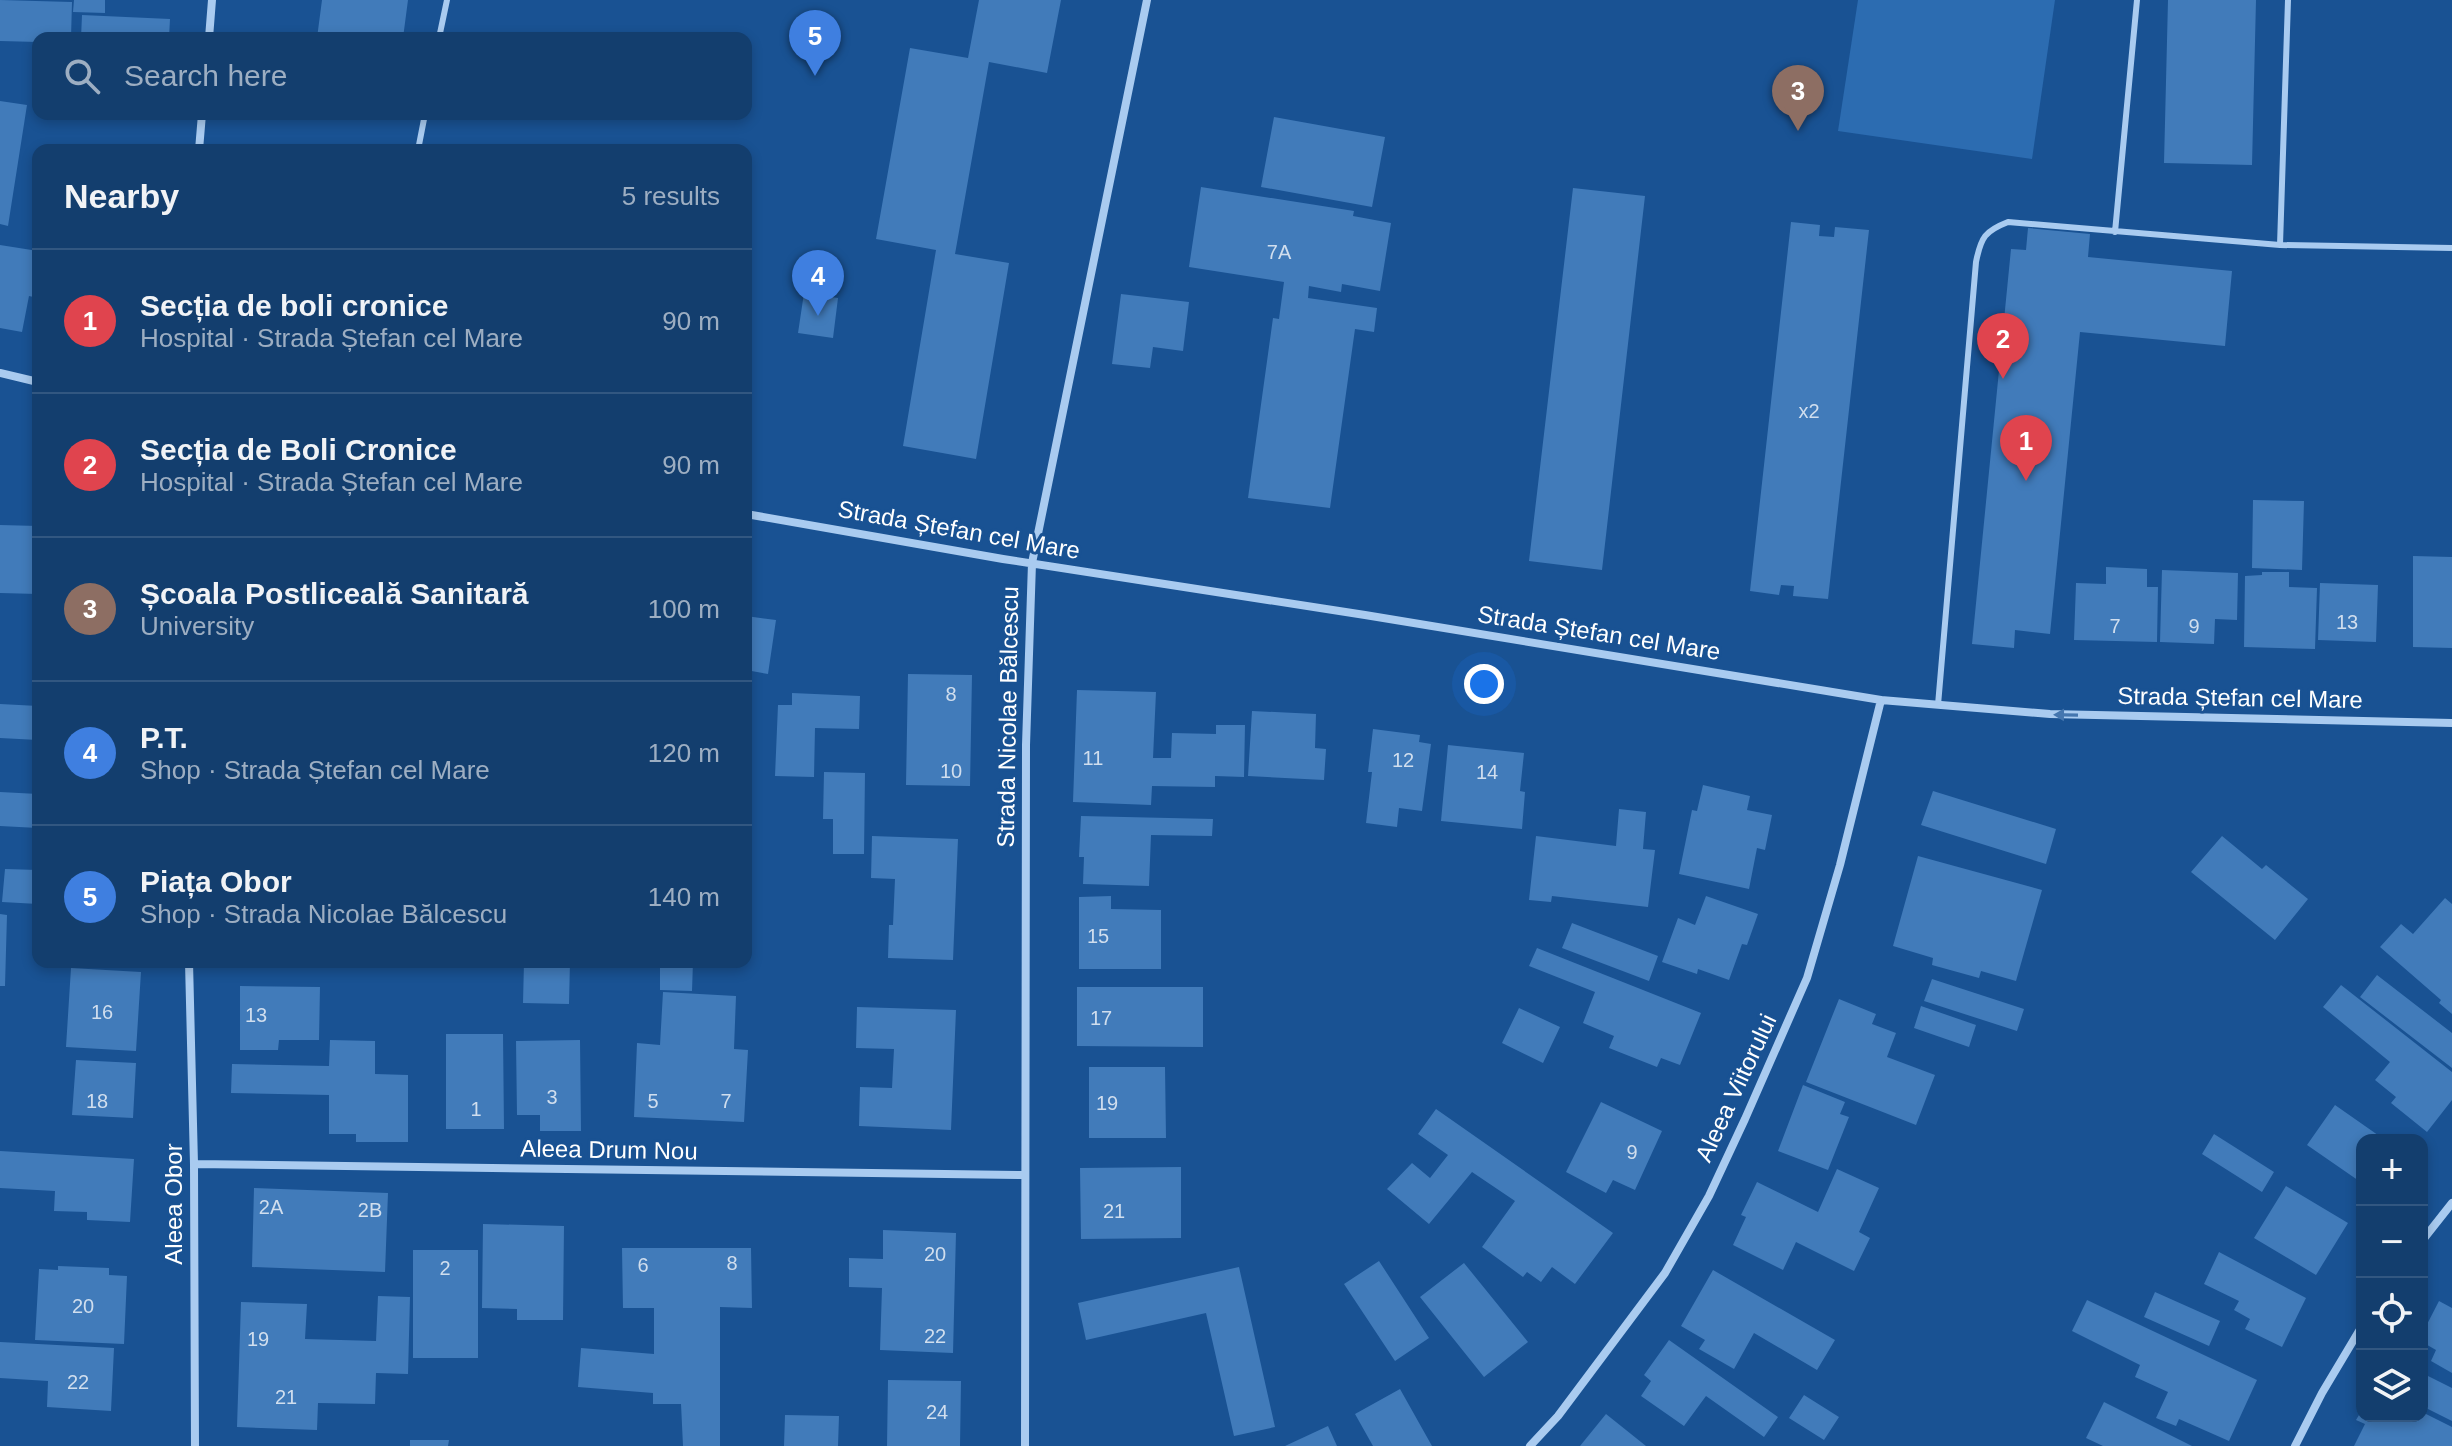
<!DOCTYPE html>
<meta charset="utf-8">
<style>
:root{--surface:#133e6e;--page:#204976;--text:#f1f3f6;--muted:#9daec2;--line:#325781;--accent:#90b9f0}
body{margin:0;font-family:Arial,sans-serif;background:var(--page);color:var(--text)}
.controls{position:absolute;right:24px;bottom:24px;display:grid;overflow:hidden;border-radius:16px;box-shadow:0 4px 12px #0003}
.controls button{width:72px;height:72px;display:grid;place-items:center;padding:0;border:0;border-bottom:2px solid var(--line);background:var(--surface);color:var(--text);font:40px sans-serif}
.you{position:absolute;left:1484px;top:684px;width:28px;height:28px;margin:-20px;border:6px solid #fff;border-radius:50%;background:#1a73e8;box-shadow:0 0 0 12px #1a73e833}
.badge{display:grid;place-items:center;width:52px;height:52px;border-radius:50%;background:var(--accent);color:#fff;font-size:26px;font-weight:700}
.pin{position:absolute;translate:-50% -66px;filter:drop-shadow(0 2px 4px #0008)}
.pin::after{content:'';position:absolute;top:42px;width:28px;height:24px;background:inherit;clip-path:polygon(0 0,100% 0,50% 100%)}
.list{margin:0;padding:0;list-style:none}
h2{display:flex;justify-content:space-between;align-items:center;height:104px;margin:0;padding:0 32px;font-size:34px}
h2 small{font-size:26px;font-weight:400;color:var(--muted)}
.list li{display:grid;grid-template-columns:52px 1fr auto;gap:24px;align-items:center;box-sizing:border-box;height:144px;padding:0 32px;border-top:2px solid var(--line)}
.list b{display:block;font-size:30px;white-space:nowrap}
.list p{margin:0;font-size:26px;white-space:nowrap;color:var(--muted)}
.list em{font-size:26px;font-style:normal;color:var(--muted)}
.icon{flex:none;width:44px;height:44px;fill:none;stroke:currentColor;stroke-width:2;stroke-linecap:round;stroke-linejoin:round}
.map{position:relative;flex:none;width:2452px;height:1446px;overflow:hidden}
.search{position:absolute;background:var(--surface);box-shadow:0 4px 12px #0003;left:32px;top:32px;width:720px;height:88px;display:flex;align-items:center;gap:20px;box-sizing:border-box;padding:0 28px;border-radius:16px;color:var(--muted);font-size:30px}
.panel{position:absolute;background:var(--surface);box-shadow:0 4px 12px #0003;left:32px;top:144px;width:720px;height:824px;border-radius:16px}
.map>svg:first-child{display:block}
</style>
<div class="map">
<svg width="2452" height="1446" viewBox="0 0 2452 1446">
<rect width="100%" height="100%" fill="#195293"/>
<!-- green -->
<path fill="#2c6cb1" d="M1858,0h197l-23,159 -194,-28z"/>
<!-- building -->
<path fill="#417bba" d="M0,0l72,2 -1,36h-33v4l-38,-1z
M74,0h31v13l-32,-1z
M322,0h86l-5,38h-86z
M979,0h82l-14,73 -58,-11 -34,192 54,9 -33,196 -73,-13 33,-196 -60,-11 34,-191 58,10z
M2168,0h88l-4,165 -88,-2z
M82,15l88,4 -1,19h-88z
M0,101l27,4 -19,121 -8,-2z
M1274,117l111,20 -13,70 -111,-20z
M1201,187l153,24 -1,5 38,7 -11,68 -38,-7 -1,8 -32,-6 -1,12 69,10 -3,24 -19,-3 -25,179 -82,-10 25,-180 6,1 5,-37 -95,-15z
M1573,188l72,8 -43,374 -73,-9z
M1791,222l29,3 -1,11 15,1 1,-10 34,3 -41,369 -35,-3 1,-10 -13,-1 -2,10 -29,-4z
M2028,228l62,6 -2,23 144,14 -7,75 -145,-14 -30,302 -35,-4 -1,18 -42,-4 39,-395 15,1z
M0,245l38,6v47l-9,-2 -7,36 -22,-4z
M804,293l34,5 -5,40 -35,-5z
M1121,294l68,8 -6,49 -30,-4 -3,21 -38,-4z
M2253,500l51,1 -2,69 -50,-2z
M0,525l38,1v68l-38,-1z
M2413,556l39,1v91l-39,-1z
M2106,567l41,2v18h11l-1,55 -83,-2 2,-57 30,1z
M2162,570l76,3 -1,47 -22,-1 -1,25 -54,-2z
M2262,572h27v15l28,1 -2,61 -71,-2 1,-71 17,-1z
M2320,583l58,2 -2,57 -58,-2z
M746,616l30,4 -8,54 -22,-4z
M908,674l64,1 -2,111 -64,-1z
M1077,690l79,2 -3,66h18l1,-25 44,1v-9h29l-1,52 -29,-1v11l-63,-1 -1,19 -78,-3z
M792,693l68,3 -1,33 -44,-1 -1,49 -39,-1 3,-71h14z
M0,704l38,2v34l-38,-2z
M1252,711l64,3 -1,34 11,1 -2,31 -76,-4z
M1373,729l47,6 -1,7 12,2 -9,67 -23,-3 -2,19 -31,-4 6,-51h-4z
M1448,745l76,8 -4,38 5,1 -3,37 -81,-8z
M824,772l41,1 -1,81h-31v-35h-10z
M1703,785l47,11 -3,14 25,5 -7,35 -8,-2 -8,41 -70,-15 13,-64 5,1z
M1933,791l123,38 -10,35 -125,-39z
M0,792l38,2v34l-38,-2z
M1619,809l27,3 -3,37 12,1 -7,57 -96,-11 -1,6 -22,-2 7,-64 80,10z
M1081,816l132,3 -1,17 -61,-1 -2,51 -66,-2 1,-27h-5z
M872,836l86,3 -5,121 -65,-2 1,-33h4l2,-46 -24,-1z
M2222,836l40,33 4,-4 42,34 -33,41 -84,-68z
M1918,856l124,34 -26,91 -35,-10 -2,7 -47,-13 1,-7 -40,-12z
M5,869l33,1v34l-36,-2z
M1111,896v13l50,1v59h-82v-72z
M1706,896l52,18 -11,31 -5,-1 -13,36 -31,-11 -1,5 -35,-12 16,-44 17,7z
M2445,898l7,6v110l-13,-11 2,-3 -61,-53 21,-23 12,10z
M0,914l7,1 -2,71h-5z
M1572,923l86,33 -9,25 -87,-33z
M1537,948l164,65 -21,52 -19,-7 -4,9 -48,-19 5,-12 -31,-13 12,-31 -66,-26z
M524,962h46l-1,42 -46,-1z
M660,962h33l-1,29 -32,-1z
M71,968l70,4 -5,79 -70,-4z
M2377,975l75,58v35l-92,-71z
M1932,979l92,30 -7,22 -93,-30z
M2341,985l111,87v28l-25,32 -36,-29 5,-6 -21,-17 15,-18 -67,-55z
M240,986l80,1 -1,53h-40l-1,10h-38z
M1077,987h126v60l-126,-1z
M663,992l73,4 -2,53 14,1 -4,72 -110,-5 3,-74 23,2z
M1839,999l37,15 -4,10 24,9 -9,24 48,18 -19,50 -110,-43z
M1921,1006l55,19 -7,22 -55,-19z
M857,1007l99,3 -5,120 -92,-4 1,-39 32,1 2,-39 -38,-1z
M1519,1008l41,19 -17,36 -41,-20z
M446,1034h57l1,95h-58z
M330,1040l45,1v33l33,1v67h-52v-8h-27v-39l-98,-2 1,-29 97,2z
M580,1040l1,91h-41v-16h-23l-1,-74z
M76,1060l60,3 -3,55 -61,-3z
M1089,1067h76l1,71h-77z
M1803,1085l42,17 -5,12 9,3 -21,53 -50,-19z
M1601,1102l61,29 -27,59 -22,-10 -7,13 -40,-21z
M2335,1105l50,35h-23v43l-55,-38z
M1436,1109l177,124 -38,51 -23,-17 -11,15 -14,-10 -4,5 -41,-30 33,-46 -43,-29 -43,52 -42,-35 25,-26 18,15 18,-23 -30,-21z
M2214,1134l60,38 -12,20 -60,-38z
M0,1151l134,8 -4,63 -43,-2v-8l-33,-1 1,-20 -55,-3z
M1181,1167v71l-100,1 -1,-71z
M1837,1169l42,19 -20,44 11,6 -16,33 -58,-29 -13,28 -50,-25 13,-28 -5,-2 16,-33 61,30z
M2286,1186l62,37 -32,52 -62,-37z
M254,1188l134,5 -3,79 -133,-5z
M483,1224l81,2 -1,94h-46v-11l-35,-1z
M883,1230l73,3 -3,120 -73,-3 2,-62 -33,-1v-29l34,1z
M622,1248h129l1,60 -32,-1v139h-37l-2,-42h-28v-11l-75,-6 3,-39 73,6v-46h-31z
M413,1250h65v108h-65z
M2219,1252l87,46 -24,49 -37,-18 5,-10 -16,-9 5,-9 -35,-17z
M1379,1261l50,77 -34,23 -51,-77z
M1464,1263l64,79 -44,35 -64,-80z
M58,1266l51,2v7l18,1 -3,68 -89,-4 4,-71 19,1z
M1239,1267l36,160 -41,9 -28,-123 -120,27 -8,-37z
M1713,1270l122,70 -18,30 -63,-37 -20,36 -35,-20 6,-9 -24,-14z
M2155,1292l65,29 -11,25 -65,-29z
M378,1296l32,1 -2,77 -32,-1 -1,31 -57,-1 -1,27 -80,-3 4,-125 66,2 -2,35 71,2z
M2087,1300l170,80 -28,61 -50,-22 -3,7 -20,-8 12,-26 -33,-15 5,-12 -68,-34z
M2439,1301l13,7v65l-21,-12 5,-11 -14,-8v-8z
M1669,1340l109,77 -14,20 -58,-41 -22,30 -43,-30 10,-15 -7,-6z
M0,1342l114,6 -3,63 -64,-4 1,-26 -48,-3z
M2422,1373l30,15v33l-30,-15z
M888,1380l73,1 -1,65h-73z
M1400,1389l32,57h-59l-18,-32z
M1804,1395l35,22 -15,23 -35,-22z
M2104,1402l88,44h-89l-17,-8z
M2362,1410v6h60v-4l30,15v19h-98l11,-22 -9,-4z
M1606,1414l40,32h-66z
M785,1415l54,1 -1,30h-54z
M1328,1426l9,20h-52z
M410,1440h39l-1,6h-38z"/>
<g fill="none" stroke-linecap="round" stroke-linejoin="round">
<!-- lane -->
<path stroke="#a9cbf0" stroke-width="6" d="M439,38l8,-38
M418,150l7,-36
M2115,232l22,-232
M2280,245l8,-245
M1938,705l38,-443c5,-25 9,-31 32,-40l272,23 172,3"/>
<!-- street -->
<path stroke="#a9cbf0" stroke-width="8" d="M209,38l3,-38
M199,150l3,-36
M0,373l38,9
M746,514l257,45 362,56 516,85 169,14 402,9
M189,962l5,202 1,282
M194,1164l830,11
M2422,1241l30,-38
M1025,1446l1,-701 6,-182 115,-563
M1530,1446l28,-30 107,-143 44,-77 36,-77 62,-141 33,-113 41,-165
M2295,1446l27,-53 40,-67"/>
</g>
<!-- one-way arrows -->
<defs><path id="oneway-solid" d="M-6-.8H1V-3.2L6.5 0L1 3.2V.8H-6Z" transform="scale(2)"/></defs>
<use fill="#4476af" href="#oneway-solid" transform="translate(2066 715) rotate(-179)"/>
<g text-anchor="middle" stroke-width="6" stroke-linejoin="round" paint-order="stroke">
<!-- number labels -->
<g font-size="20" fill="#d0deee">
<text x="1279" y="259">7A</text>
<text x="1809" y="418">x2</text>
<text x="2347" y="629">13</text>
<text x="2115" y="633">7</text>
<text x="2194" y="633">9</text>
<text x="951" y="701">8</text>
<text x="1093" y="765">11</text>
<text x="1403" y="767">12</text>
<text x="951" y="778">10</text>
<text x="1487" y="779">14</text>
<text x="1098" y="943">15</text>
<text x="102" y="1019">16</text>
<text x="256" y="1022">13</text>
<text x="1101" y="1025">17</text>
<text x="552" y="1104">3</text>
<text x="97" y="1108">18</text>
<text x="653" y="1108">5</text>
<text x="726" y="1108">7</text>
<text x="1107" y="1110">19</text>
<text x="476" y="1116">1</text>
<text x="1632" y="1159">9</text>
<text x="271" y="1214">2A</text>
<text x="370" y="1217">2B</text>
<text x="1114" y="1218">21</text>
<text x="935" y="1261">20</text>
<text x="732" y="1270">8</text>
<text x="643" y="1272">6</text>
<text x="445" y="1275">2</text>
<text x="83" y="1313">20</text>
<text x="935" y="1343">22</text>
<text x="258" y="1346">19</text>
<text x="78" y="1389">22</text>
<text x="286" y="1404">21</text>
<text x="937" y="1419">24</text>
</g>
<!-- street labels -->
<g font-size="24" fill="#fff" stroke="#195293">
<text transform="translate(959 530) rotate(10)" y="8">Strada Ștefan cel Mare</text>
<text transform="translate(1599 633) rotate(9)" y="8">Strada Ștefan cel Mare</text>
<text transform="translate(2240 698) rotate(1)" y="8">Strada Ștefan cel Mare</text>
<text transform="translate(1008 717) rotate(-89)" y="8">Strada Nicolae Bălcescu</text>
<text transform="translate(1736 1088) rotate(-65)" y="8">Aleea Viitorului</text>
<text transform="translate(609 1150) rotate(1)" y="8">Aleea Drum Nou</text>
<text transform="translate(174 1204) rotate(-90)" y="8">Aleea Obor</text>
</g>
</g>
</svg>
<div class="controls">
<button>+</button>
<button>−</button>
<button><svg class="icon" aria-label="locate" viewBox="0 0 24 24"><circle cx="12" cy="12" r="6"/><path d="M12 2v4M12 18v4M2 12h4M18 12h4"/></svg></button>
<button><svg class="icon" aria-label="layers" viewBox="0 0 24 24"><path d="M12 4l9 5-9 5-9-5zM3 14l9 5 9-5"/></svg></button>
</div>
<div class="you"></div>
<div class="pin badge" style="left:2026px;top:481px;background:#e0444e">1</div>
<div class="pin badge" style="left:2003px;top:379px;background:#e0444e">2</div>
<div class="pin badge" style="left:1798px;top:131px;background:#8d6e63">3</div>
<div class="pin badge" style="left:818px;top:316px;background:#3f7fe0">4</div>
<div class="pin badge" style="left:815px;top:76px;background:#3f7fe0">5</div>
<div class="search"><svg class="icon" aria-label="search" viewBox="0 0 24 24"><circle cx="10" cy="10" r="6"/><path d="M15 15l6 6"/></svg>Search here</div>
<section class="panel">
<h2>Nearby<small>5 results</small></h2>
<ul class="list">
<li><span class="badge" style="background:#e0444e">1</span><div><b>Secția de boli cronice</b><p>Hospital · Strada Ștefan cel Mare</p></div><em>90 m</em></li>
<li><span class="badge" style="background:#e0444e">2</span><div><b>Secția de Boli Cronice</b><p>Hospital · Strada Ștefan cel Mare</p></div><em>90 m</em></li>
<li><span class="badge" style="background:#8d6e63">3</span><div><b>Școala Postliceală Sanitară</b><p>University</p></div><em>100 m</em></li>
<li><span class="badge" style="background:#3f7fe0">4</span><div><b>P.T.</b><p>Shop · Strada Ștefan cel Mare</p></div><em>120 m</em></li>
<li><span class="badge" style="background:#3f7fe0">5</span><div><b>Piața Obor</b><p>Shop · Strada Nicolae Bălcescu</p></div><em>140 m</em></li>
</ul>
</section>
</div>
